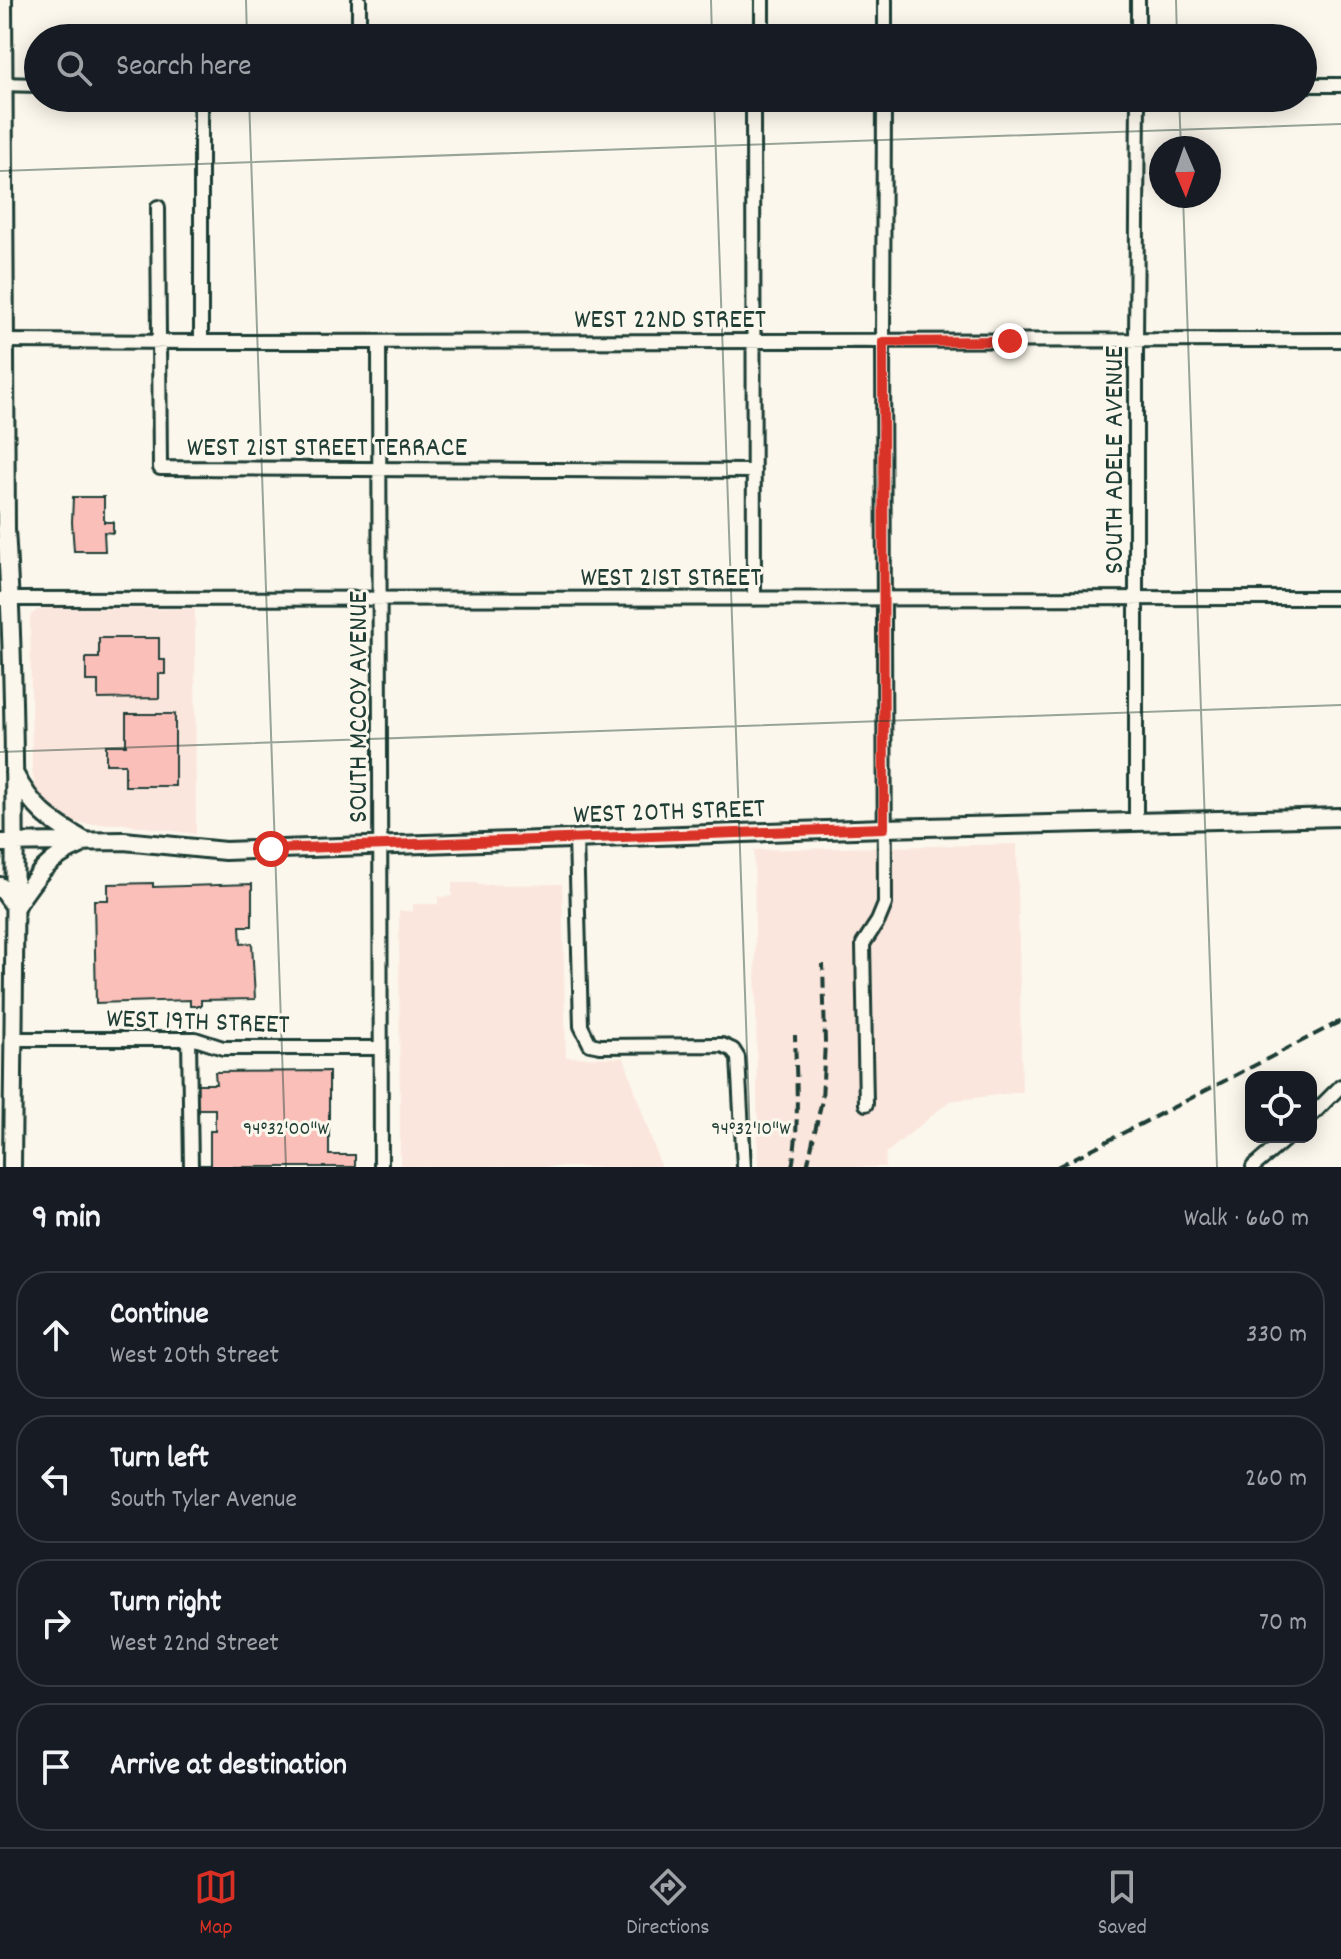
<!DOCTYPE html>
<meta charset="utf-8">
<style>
:root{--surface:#171b24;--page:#242831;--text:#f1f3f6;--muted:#9ea1a6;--line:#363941;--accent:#d93025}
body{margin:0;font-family:Dekko,sans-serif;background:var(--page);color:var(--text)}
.controls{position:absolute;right:24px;bottom:24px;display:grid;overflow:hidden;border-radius:16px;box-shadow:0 4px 20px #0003}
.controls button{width:72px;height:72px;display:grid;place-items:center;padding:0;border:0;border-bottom:2px solid var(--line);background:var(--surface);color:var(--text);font:40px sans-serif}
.compass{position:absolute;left:1149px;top:136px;width:72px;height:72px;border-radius:50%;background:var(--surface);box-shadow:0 4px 20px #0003;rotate:178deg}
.stop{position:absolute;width:24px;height:24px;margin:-18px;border:6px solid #d93025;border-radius:50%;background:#fff}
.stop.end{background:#d93025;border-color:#fff;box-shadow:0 2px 8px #0008}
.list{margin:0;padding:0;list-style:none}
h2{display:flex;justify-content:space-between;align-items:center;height:104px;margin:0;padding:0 32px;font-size:34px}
h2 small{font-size:26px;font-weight:400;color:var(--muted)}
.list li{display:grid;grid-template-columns:52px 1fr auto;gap:24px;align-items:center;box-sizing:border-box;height:128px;margin:0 16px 16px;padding:0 16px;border:2px solid var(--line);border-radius:32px}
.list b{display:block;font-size:30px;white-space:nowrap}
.list p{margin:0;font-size:26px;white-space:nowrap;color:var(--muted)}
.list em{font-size:26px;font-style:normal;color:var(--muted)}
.icon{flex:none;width:44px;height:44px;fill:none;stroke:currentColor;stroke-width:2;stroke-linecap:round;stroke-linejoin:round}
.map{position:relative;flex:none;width:1341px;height:1167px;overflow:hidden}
.search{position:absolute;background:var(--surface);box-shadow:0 4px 20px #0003;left:24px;right:24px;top:24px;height:88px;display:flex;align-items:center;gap:20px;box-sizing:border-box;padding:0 28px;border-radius:44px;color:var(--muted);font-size:30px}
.sheet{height:680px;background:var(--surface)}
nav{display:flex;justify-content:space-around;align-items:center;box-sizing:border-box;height:112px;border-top:2px solid var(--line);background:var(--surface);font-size:22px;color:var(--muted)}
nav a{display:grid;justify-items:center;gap:4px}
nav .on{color:var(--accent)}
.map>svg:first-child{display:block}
</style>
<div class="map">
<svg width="1341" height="1167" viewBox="0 0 1341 1167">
<rect width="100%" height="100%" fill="#fbf7ec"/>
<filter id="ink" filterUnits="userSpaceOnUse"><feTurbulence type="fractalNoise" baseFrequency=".0125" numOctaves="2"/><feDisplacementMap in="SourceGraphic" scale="16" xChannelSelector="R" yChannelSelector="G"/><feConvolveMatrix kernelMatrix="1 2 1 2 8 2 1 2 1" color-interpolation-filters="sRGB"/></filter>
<g filter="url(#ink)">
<!-- built -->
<path fill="#fbe6dd" d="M51,608l144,1 1,225 -73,-10h-40l-12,-3 -17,-8 -14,-15 -5,-10 -3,-19 -2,-150 1,-4 6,-5z
M1017,844l5,248 -72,9 -64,52 -1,14h-127l-4,-317z
M452,883h25l1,2 84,-1 4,173 58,1 37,109h-261l-1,-256h14v-7h25v-7l14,-1z"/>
<!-- building -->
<path fill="#fbbfba" stroke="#1f3d34" stroke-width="2" d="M73,497h31v25h9v11l-9,-1 1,19h-31l-2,-29z
M99,638h60v22h6v14h-6v24l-61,1v-18h-12v-23h13z
M126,714h49v72h-50v-22h-19v-19h20z
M153,883v4l99,-3v42h-12l1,18 11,-1 3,56 -54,1v6h-11v-6l-94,3 -2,-103h14v-16z
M329,1071v84h26v12h-157v-2h12v-34h5v-22h-26l1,-25h26l-1,-12z"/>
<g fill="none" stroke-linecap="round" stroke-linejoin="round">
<!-- minor casing -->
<g stroke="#1f3d34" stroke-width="18">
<path id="minor" d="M1138,0v38
M359,38v-38
M762,38v-38
M885,38v-38
M0,84l38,1
M1303,85h38
M201,98v244
M753,98l1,501
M158,207l2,261 594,3
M0,341l201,1 1140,-2
M379,342l2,825
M0,599l1341,-1
M1136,822v-481l2,-243
M576,838l5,188 9,18 10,2 122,-1 11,5 5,8 6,109
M14,1039h181l28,9h157
M189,1039l2,128
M866,1104l-3,-160 15,-23 7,-17 -2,-562 1,-244
M1311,1116l30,-30
M1253,1167l35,-30"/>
</g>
<!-- major casing -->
<g stroke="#1f3d34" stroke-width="22">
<path id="major" d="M3,0l3,529c13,212 8,426 6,638
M14,773c18,35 37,49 71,68
M0,843l124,-2 101,10 659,-23 457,-11
M0,886l15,21c20,-29 31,-48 65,-62"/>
</g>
<!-- minor -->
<use href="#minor" stroke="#fbf7ec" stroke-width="12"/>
<!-- major -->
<use href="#major" stroke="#fbf7ec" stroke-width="16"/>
<!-- rail -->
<path stroke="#1f3d34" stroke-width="4" stroke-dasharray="12 6" stroke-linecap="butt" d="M792,1167c8,-43 4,-89 3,-132
M807,1167l15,-67 3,-58 -2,-78
M1057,1167l284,-146"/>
</g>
</g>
<g fill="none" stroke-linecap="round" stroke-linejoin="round" filter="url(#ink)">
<!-- route -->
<path stroke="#d93025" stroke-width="10" d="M271,849l613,-21 -1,-486 127,-1"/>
</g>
<!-- ticks -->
<path fill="none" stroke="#1f3d34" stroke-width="2" stroke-opacity="0.45" d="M246,0l1,38M711,0l1,38M1176,0l1,38M249,98l37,1069M714,98l37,1069M1179,98l2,50M0,171l1341,-47M1183,196l34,971M0,752l1341,-47"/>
<g text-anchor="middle" stroke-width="6" stroke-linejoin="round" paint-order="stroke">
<!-- street labels -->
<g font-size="28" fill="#1f3d34" stroke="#fbf7ec">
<text x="670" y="327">WEST 22ND STREET</text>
<text x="327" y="455">WEST 21ST STREET TERRACE</text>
<text transform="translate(1112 460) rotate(-90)" y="10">SOUTH ADELE AVENUE</text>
<text x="671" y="585">WEST 21ST STREET</text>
<text transform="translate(356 707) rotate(-90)" y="10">SOUTH MCCOY AVENUE</text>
<text transform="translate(669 809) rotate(-2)" y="10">WEST 20TH STREET</text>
<text transform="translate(198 1019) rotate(2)" y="10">WEST 19TH STREET</text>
</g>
</g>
<g font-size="20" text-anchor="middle" fill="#1f3d34" stroke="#fbf7ec" stroke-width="6" stroke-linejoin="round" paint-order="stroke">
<text x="286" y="1134">94°32'00"W</text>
<text x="751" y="1134">94°32'10"W</text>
</g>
</svg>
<div class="controls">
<button><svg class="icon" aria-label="locate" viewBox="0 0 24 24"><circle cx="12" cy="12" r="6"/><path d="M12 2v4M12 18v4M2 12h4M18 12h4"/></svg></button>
</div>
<svg class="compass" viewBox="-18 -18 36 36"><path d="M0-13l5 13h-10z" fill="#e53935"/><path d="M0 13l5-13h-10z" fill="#9ea1a6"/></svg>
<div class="stop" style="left:271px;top:849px"></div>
<div class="stop end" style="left:1010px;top:341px"></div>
<div class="search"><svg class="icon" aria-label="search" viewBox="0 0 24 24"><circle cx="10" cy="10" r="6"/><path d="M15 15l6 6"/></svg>Search here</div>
</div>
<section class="sheet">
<h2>9 min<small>Walk · 660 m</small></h2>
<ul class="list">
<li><svg class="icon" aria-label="ahead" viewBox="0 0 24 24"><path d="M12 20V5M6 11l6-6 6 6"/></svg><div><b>Continue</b><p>West 20th Street</p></div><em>330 m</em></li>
<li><svg class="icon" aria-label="left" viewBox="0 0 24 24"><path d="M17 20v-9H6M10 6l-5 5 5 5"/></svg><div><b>Turn left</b><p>South Tyler Avenue</p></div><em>260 m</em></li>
<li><svg class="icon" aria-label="right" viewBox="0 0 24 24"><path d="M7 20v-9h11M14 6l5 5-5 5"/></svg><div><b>Turn right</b><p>West 22nd Street</p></div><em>70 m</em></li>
<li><svg class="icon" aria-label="arrive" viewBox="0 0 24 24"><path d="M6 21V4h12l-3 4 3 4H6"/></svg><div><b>Arrive at destination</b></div></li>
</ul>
</section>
<nav>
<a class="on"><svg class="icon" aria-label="map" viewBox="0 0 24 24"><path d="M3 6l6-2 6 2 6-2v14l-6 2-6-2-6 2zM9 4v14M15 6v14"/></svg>Map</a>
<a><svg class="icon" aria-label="directions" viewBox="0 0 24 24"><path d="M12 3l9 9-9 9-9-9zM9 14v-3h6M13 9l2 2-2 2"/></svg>Directions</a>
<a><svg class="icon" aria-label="saved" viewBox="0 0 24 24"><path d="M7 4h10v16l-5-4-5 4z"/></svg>Saved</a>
</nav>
